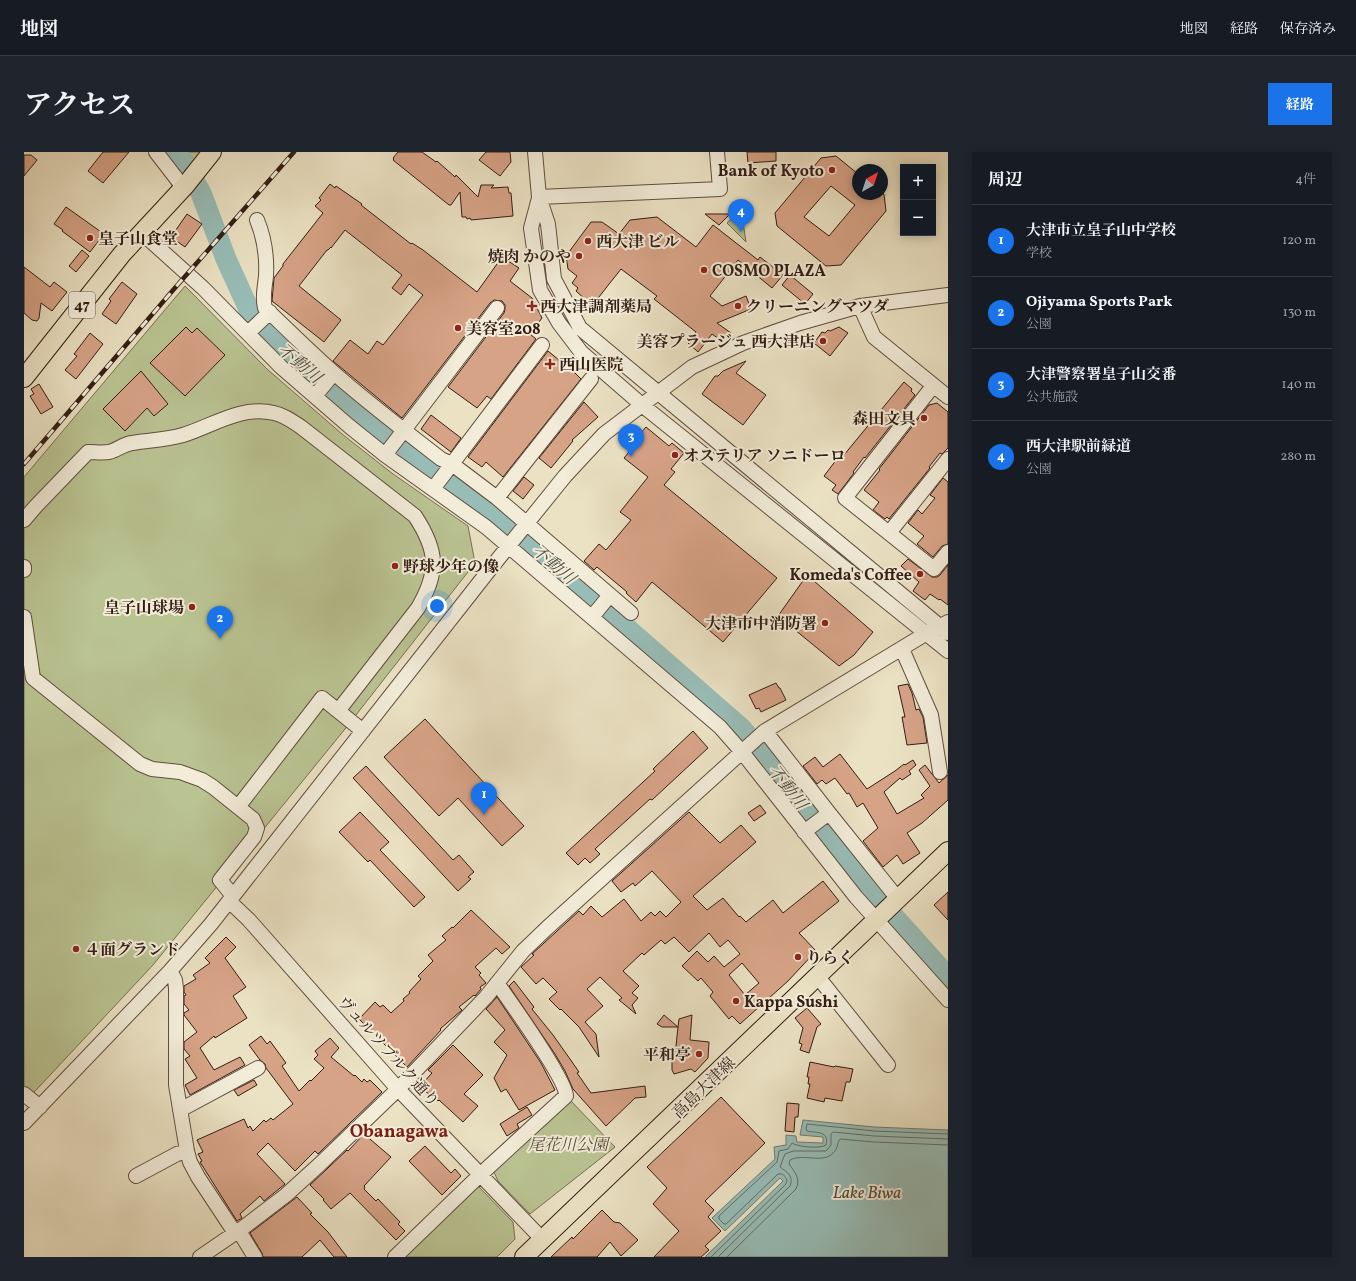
<!DOCTYPE html>
<html lang="ja">
<meta charset="utf-8">
<style>
:root{--surface:#171b24;--page:#20242c;--text:#f1f3f6;--muted:#9ea1a6;--line:#363941;--accent:#1a73e8}
body{margin:0;font-family:Vollkorn,"Noto Serif JP",serif;background:var(--page);color:var(--text)}
.controls{position:absolute;right:12px;top:12px;display:grid;overflow:hidden;border-radius:0px;box-shadow:0 2px 10px #0003}
.controls button{width:36px;height:36px;display:grid;place-items:center;padding:0;border:0;border-bottom:1px solid var(--line);background:var(--surface);color:var(--text);font:20px sans-serif}
.compass{position:absolute;left:828px;top:12px;width:36px;height:36px;border-radius:50%;background:var(--surface);box-shadow:0 2px 10px #0003;rotate:39deg}
.you{position:absolute;left:413px;top:454px;width:14px;height:14px;margin:-10px;border:3px solid #fff;border-radius:50%;background:#1a73e8;box-shadow:0 0 0 6px #1a73e833}
.badge{display:grid;place-items:center;width:26px;height:26px;border-radius:50%;background:var(--accent);color:#fff;font-size:13px;font-weight:700}
.pin{position:absolute;translate:-50% -33px;filter:drop-shadow(0 1px 2px #0008)}
.pin::after{content:'';position:absolute;top:21px;width:14px;height:12px;background:inherit;clip-path:polygon(0 0,100% 0,50% 100%)}
.list{margin:0;padding:0;list-style:none}
h2{display:flex;justify-content:space-between;align-items:center;height:52px;margin:0;padding:0 16px;font-size:17px}
h2 small{font-size:13px;font-weight:400;color:var(--muted)}
.list li{display:grid;grid-template-columns:26px 1fr auto;gap:12px;align-items:center;box-sizing:border-box;height:72px;padding:0 16px;border-top:1px solid var(--line)}
.list b{display:block;font-size:15px;white-space:nowrap}
.list p{margin:0;font-size:13px;white-space:nowrap;color:var(--muted)}
.list em{font-size:13px;font-style:normal;color:var(--muted)}
.map{position:relative;flex:none;width:924px;height:1105px;overflow:hidden;border-radius:0px}
header{display:flex;align-items:center;gap:24px;box-sizing:border-box;height:56px;padding:0 20px;background:var(--surface);border-bottom:1px solid var(--line)}
header strong{font-size:19px}
nav{display:flex;gap:22px;margin-inline-start:auto;font-size:14px}
.intro{display:flex;align-items:center;justify-content:space-between;box-sizing:border-box;height:96px;padding:0 24px}
h1{margin:0;font-size:28px}
.button{padding:10px 18px;border-radius:0px;background:var(--accent);color:#fff;font-size:14px;font-weight:700}
main{display:flex;gap:24px;padding:0 24px}
aside{flex:1;background:var(--surface);border-radius:0px;box-shadow:0 2px 10px #0003}
.map>svg:first-child{display:block}
</style>
<header>
<strong>地図</strong>
<nav><a>地図</a><a>経路</a><a>保存済み</a></nav>
</header>
<div class="intro"><h1>アクセス</h1><a class="button">経路</a></div>
<main>
<div class="map">
<svg width="924" height="1105" viewBox="0 0 924 1105">
<rect width="100%" height="100%" fill="#ebe2c4"/>
<filter id="stains"><feTurbulence type="fractalNoise" baseFrequency=".005" numOctaves="4"/><feColorMatrix values="0 0 0 0 .2 0 0 0 0 .09 0 0 0 0 .02 0 0 0 .5 -.17"/></filter>
<radialGradient id="worn" r=".72"><stop offset=".6" stop-color="#630" stop-opacity="0"/><stop offset="1" stop-color="#630" stop-opacity=".3"/></radialGradient>
<!-- green -->
<path fill="#bac392" stroke="#767052" d="M142,0h37l-18,25z
M713,61l5,3 4,26 -19,-19z
M161,134l82,83 75,65 51,40 75,52 7,37 -130,166 -192,236 -129,138v-626z
M546,948l45,47 -85,67 -32,-33 -5,-11z
M454,1034l35,36 2,17 -18,18h-94z"/>
<!-- water -->
<path fill="#98bdb7" stroke="#707d75" d="M779,968l71,7 74,3v127h-243l78,-76 -3,-3 -55,53 -13,-13 63,-59 -1,-12 12,-2v-10l10,1 1,6 26,1v-6l-23,-2z"/>
<g fill="none" stroke-linecap="round" stroke-linejoin="round">
<!-- shore -->
<path stroke="#666d65" stroke-width="1" d="M687,1105l75,-73 1,-4c-2,-4 -4,-7 -9,-6l-52,50h-2l-5,-5v-3l58,-54 2,-11 9,-2 4,-6c6,4 28,6 34,2 4,-14 -10,-12 -19,-14l-1,-2 1,-5 67,7 74,3
M694,1105l72,-71c4,-10 -3,-14 -10,-19l5,-13 8,-3h33l5,-6v-11l2,-2 41,4 74,3
M703,1105l69,-68c5,-10 -1,-17 -7,-25l1,-4c13,-7 33,4 43,-7 5,-4 4,-10 7,-14l34,3 74,3"/>
<!-- river -->
<path stroke="#98bdb7" stroke-width="21" d="M151,0l10,12 16,29 25,66 25,55 14,19 75,66 45,36 111,79 246,215 24,28 103,132 79,88"/>
</g>
<!-- building -->
<path fill="#d7a387" stroke="#331d13" fill-rule="evenodd" d="M79,0h26l-26,31 -15,-12z
M374,0h24l14,10 1,-1 18,16 1,-2 22,22 3,-12h13l-3,3 17,-1 1,6h2l2,23 -42,4 -1,-2 -3,1 -1,-2h-4l-2,-25 -9,13h-2l-56,-45 1,-1 -1,-1z
M462,0h24l1,10 -11,14 -21,-16z
M723,0h29v9l-28,2z
M0,3h7l6,5 -13,16z
M812,4l22,18v20h26l2,17 -45,54 -15,1 -49,-40 -2,-13 46,-55zM807,34l24,19 -26,31 -25,-19z
M306,32l5,4 1,-2 26,18 -1,1 50,39 1,-1 11,7 54,42 25,-35 17,11 -9,13 22,17 10,20 -12,16 6,5 -45,60 -4,-3 -10,12 -29,-21 56,-74 1,-4v-4l-3,-4 -8,-1 -4,3 -88,115 -69,-57 17,-21 18,14 9,-13 6,4 40,-50 -14,-11 -8,11 -9,-7 10,-13 -57,-45 -14,18v-1l-3,3h-1l-28,36 42,34 -17,22 -52,-41 2,-23 9,-12v-2l40,-51 -8,-7 6,-6 -2,-2z
M42,55l38,27 -14,18 -28,-21 1,-1 -9,-6z
M163,62l15,10 -17,23 -14,-10z
M681,62h25l-11,11z
M633,65l39,30 17,-22 45,35 2,-3 23,18 -11,13 -34,-28 -28,36 12,10 24,-10 5,13 -34,14 14,10 -12,6 -7,-5 -14,18 -10,-9 8,-11 -42,-33 3,-3 -36,-27 -26,33 -5,-4 -3,3 -11,-10 2,-3 -6,-5 5,-7 -9,-7 -2,-13 25,-34h11l17,12 11,-14z
M58,98l7,6 -13,16 -7,-6z
M0,115l26,20 4,-5 13,10 -15,19 -11,-8 -2,15 -2,3 -5,-1 -8,-7z
M766,123l23,19 -8,10 -23,-19z
M98,130l15,12 -21,30 -14,-10 9,-13 -2,-2z
M162,175l6,6 5,-5 28,27 -40,41 -35,-33z
M815,175l9,6 -18,23 -16,-13 8,-11 3,1 3,-3 2,1z
M66,181l13,11 -27,35 -11,-9 12,-14 -3,-2z
M524,199l17,14 2,-2 9,8 -1,2 6,6 -78,98 -17,-15 -4,5 -14,-10z
M722,209l-10,12 30,22 -23,30 -41,-31 13,-18h3l5,-5z
M117,219l27,33 -14,12 -7,-8 -22,23 -22,-22z
M880,230l8,7 -1,2 4,4 -50,63 -1,-1 -11,15 1,1 -16,21 -6,-4 4,-5 -12,-9 13,-17 2,2z
M15,232l14,23 -12,7 -11,-18 4,-2 -3,-5z
M560,250l14,15 -26,23 1,1 -22,27 -12,-10z
M913,251l11,9v36l-6,6 -2,-1 -11,14 1,1 -41,51 -2,-2 -2,2 -12,-9 6,-8 -15,-12 16,-20 -1,-1 50,-64z
M407,263l30,23 -10,14 -30,-23z
M622,275l23,19 3,-3 12,10 -13,16 4,3 -11,13 113,93 -54,64 -71,-60 -16,20 -10,-9 1,-1 -30,-25 -3,3 -10,-9 15,-17 7,6 25,-30 -11,-8 28,-35 -24,-19 10,-12 -3,-2z
M500,325l10,8 -11,14 -10,-8z
M919,326l5,4v62l-6,2 -9,11 -16,-13 7,-8 -16,-13 10,-13 4,4 13,-16 -5,-3z
M884,407l24,18h5l3,-2 8,-10v40l-8,-6 -1,1 -9,-6 -5,6 -12,-9 6,-9 -18,-16z
M783,423l66,57 -19,23 -15,11 -61,-50z
M752,531l3,5h1l6,12 -25,12 -2,-4 -3,1 -7,-14z
M884,532l4,9 4,17 3,-1 4,8 4,26 -20,2 -5,-28h3l-7,-31z
M401,567l99,107 -22,20 -44,-48 -19,18 -55,-59z
M669,579l15,17 -56,52 -2,-1 -55,50 5,5 -10,9 -5,-5 -7,7 -12,-12 89,-82 -2,-2z
M816,602l27,35 28,-18 9,-7 1,1 8,-5 3,5 -7,6 2,3 -9,6 -2,-2 -16,14 13,22 27,-16 -3,-3 9,-9 -11,-16 6,-5 14,18 9,-8v25l-26,23 -15,10 13,20 -17,11 -6,-9 -14,12 -20,-26 15,-13 -15,-25 -6,4 -8,-14 -2,1 -12,-16 -9,6 -4,-4 -5,4 -14,-18 12,-9 8,10z
M342,614l87,94 6,-5 15,17 -6,5 3,2 -13,12 -105,-113z
M736,653l6,8 -12,8 -6,-8z
M336,660l29,30 -9,8 45,47 -11,10 -44,-47 -2,2 -29,-30z
M665,660l31,31 21,-18 15,17 -63,54 14,14 16,-12 16,19 1,-1 6,6 27,-22 10,13 40,-32 16,20 -40,32 17,18 -28,30 -48,43 -8,-8 -3,3 -19,-23 3,-4 -12,-14 -3,3 -16,-15 15,-15 11,11 6,-6 10,11 16,-13 -12,-14 -8,7 -11,-14 -20,19 -15,-15 -9,7 -4,-4 -17,15 -2,-2 -19,18 16,15 -7,7 6,5 -6,7 4,9 -17,-14 3,-2 -22,-21 -13,12 16,17 -18,16 11,12 3,23 -20,-30 -18,-18 -1,1 -11,-11 8,-7 -14,-14 -7,6 -15,-17 13,-12 -2,-1 47,-43 4,4 8,-9 11,11 22,-18 17,22 10,-9 4,4 5,-5 6,6 15,-15 -29,-31 -17,15 -2,-3 -12,9 -9,-11zM718,811l17,20 -14,12 -16,-20z
M924,740v28l-14,-15z
M447,758l39,37 -8,7 -6,-6 -21,19 6,6 -2,2 7,8 -6,4 1,2 -6,7 -1,-1 -15,12 3,3 -22,19 1,1 -34,37 -48,-48 16,-17 5,5 3,-2 8,8 13,-12 -1,-2 7,-6 -1,-1 12,-13 -3,-3 15,-15 -5,-6 18,-15 -4,-4 10,-9 1,1z
M202,785l10,10 -11,11 21,29 -13,9 14,22 -32,20 -1,-2 -14,12 14,22 26,-13 5,8 -55,30 -5,-10 12,-7 -12,-19 5,-3 -6,-7v-7l13,-10 -13,-17v-2l5,-3 -5,-6v-8l2,-1 -2,-3v-6l12,-7 -3,-4 17,-12 -5,-5z
M490,829l20,26 -2,2 21,26 17,24 9,13 -2,1 14,20 54,-7 1,11 -11,1 -29,28 -33,-37 -8,-18 -10,-17 -46,-68z
M473,845l44,66 14,27 -36,20 -13,-21 -5,3 -7,-14 13,-23 -13,-13 11,-12 -19,-21z
M783,856l14,16 -4,3 -8,26 -9,-3 2,-6 -3,-1 4,-15 -8,-10z
M640,863l14,12 1,-8 13,-4 -2,25 19,2 -1,16 -13,14 -4,-3 -17,5 -2,-4v-15h3l3,-28h-16l-5,-3z
M237,884l6,8 3,-3 16,22 -4,3 17,25 11,-11 1,1 13,-13 -10,-9 4,-4 -3,-4 15,-13 9,10 -8,9 23,19 1,-1 7,7 2,-3 3,3 3,-2 12,12 -64,62 -3,-3 -20,20 -27,-28 -11,11 28,30 -21,17 -4,-5 -20,18 2,4 -5,3 -37,-59 2,-1 -4,-7 5,-2 -6,-12 47,-21 4,9 2,-2 3,5 11,-11 2,2 5,-4 2,2 20,-16 -27,-36 -1,-4 -5,-4 -11,-15z
M429,893l30,30 -19,19 14,12 -15,16 -24,-22 -1,1 -17,-13 2,-3 -1,-1 10,-11 -4,-3z
M786,910l24,5 1,-1 18,3 -3,13h-4l-4,19 -17,-3 -1,4 -17,-4 3,-14h-2l1,-7h-2z
M230,928l3,5 -19,11 -4,-6z
M697,945l44,46 -60,58 9,9 -6,7 13,14 -16,15 4,4 -8,7h-47l25,-26 -26,-27 14,-16 -20,-21z
M763,951l12,1 -1,13h-3l-1,15 -9,-1z
M503,955l5,8 -15,9 2,4 -12,8 -7,-12z
M340,982l27,23 -27,29 1,1 -1,2 12,12 2,-2 22,23 -2,2 7,7 -9,9 -46,-47 -19,16 -8,-9 1,-1 -14,-14 37,-35 1,1z
M401,994l26,27 4,-4 6,7 -19,19 -33,-34z
M273,1045l15,16 -2,1 18,18 19,25h-13l-14,-17 -18,17h-39l-1,-4 -12,-20z
M578,1058l12,12 6,1 18,17 -17,16 -11,-14 -13,15h-46l21,-20 1,2z"/>
<g fill="none" stroke-linecap="round" stroke-linejoin="round">
<!-- minor casing -->
<g stroke="#614e3f" stroke-width="16">
<path id="minor" d="M132,0l27,35
M511,0l4,45 9,27 6,55 26,49 368,305
M515,45l181,-8 -3,-37
M515,46l-8,30 9,62 19,33 22,29 61,53 306,246
M233,68c7,17 10,37 9,56 -1,11 -4,21 -1,32 23,22 45,44 69,65 34,30 71,58 107,86l11,5 45,34 94,-119
M118,81l61,55 78,79 68,59 36,29 101,72 234,200 22,25 114,145 92,103
M836,154l14,31 74,60
M224,181l22,-21
M909,234l-88,112 89,71 14,-17
M291,244l19,-23
M361,303l112,-147
M409,337l109,-144
M473,346l134,115
M0,368l12,-14 52,-54c7,0 14,1 21,0 8,-2 15,-8 23,-9 17,-3 34,-3 51,-8 29,-9 59,-30 91,-22 10,2 18,8 27,14l114,89c23,35 24,56 3,92l-80,103
M865,381l59,-74
M0,415v3
M0,465l9,61 107,86 12,5 28,3 22,8 11,7 40,32 4,9 -3,9 -34,43 13,16
M568,465l18,-22
M878,497l29,66 9,57
M741,579l64,82 69,86
M214,655l84,-109 41,33
M780,680l25,-19
M205,749l20,19 149,169 145,151
M146,819l5,9 1,8v97l11,66 3,11 8,15 37,56
M794,825l70,88
M0,942l16,13
M156,958l78,-42
M0,971l146,-152 41,-47 283,-360 71,-88 39,-42 88,-67 51,-24 57,-20 60,-17 88,-11
M112,1024l41,-22 10,-3
M215,1079l16,26
M176,1105l44,-30 42,-32 33,-30 79,-76 88,-92 37,-46 24,-23 218,-197 162,-98 21,-11
M371,1105l86,-83 85,-78c1,-15 -57,-96 -69,-113"/>
</g>
<!-- major casing -->
<g stroke="#331d13" stroke-width="20">
<path id="major" d="M0,226l98,-124 63,-68 27,-34
M500,1105l424,-406"/>
</g>
<!-- minor -->
<use href="#minor" stroke="#f2ecd9" stroke-width="14"/>
<!-- major -->
<use href="#major" stroke="#ebe2c4" stroke-width="18"/>
<!-- rail casing -->
<g stroke="#331d13" stroke-width="4.5">
<path id="rail" d="M0,312l150,-175 120,-137"/>
</g>
<!-- rail -->
<use href="#rail" stroke="#f2ecd9" stroke-width="3" stroke-dasharray="9" stroke-linecap="butt"/>
</g>
<!-- markers -->
<g fill="#8f2418" stroke="#f2ecd9" stroke-width="1.5">
<circle cx="808" cy="18" r="4"/>
<circle cx="66" cy="86" r="4"/>
<circle cx="564" cy="89" r="4"/>
<circle cx="555" cy="104" r="4"/>
<circle cx="680" cy="118" r="4"/>
<path d="M506 148h4v4h4v4h-4v4h-4v-4h-4v-4h4z"/>
<circle cx="714" cy="154" r="4"/>
<circle cx="434" cy="176" r="4"/>
<circle cx="799" cy="189" r="4"/>
<path d="M524 206h4v4h4v4h-4v4h-4v-4h-4v-4h4z"/>
<circle cx="900" cy="266" r="4"/>
<circle cx="651" cy="303" r="4"/>
<circle cx="371" cy="414" r="4"/>
<circle cx="896" cy="422" r="4"/>
<circle cx="168" cy="455" r="4"/>
<circle cx="801" cy="471" r="4"/>
<circle cx="52" cy="797" r="4"/>
<circle cx="774" cy="805" r="4"/>
<circle cx="712" cy="849" r="4"/>
<circle cx="675" cy="902" r="4"/>
</g>
<g text-anchor="middle" stroke-width="4" stroke-linejoin="round" paint-order="stroke">
<!-- shield labels -->
<rect fill="#f2ecd9" stroke="#6c5b4e" stroke-width="1" x="45" y="140" width="26" height="26" rx="3"/>
<g font-size="15" font-weight="bold" fill="#331d13">
<text x="58" y="158">47</text>
</g>
<!-- poi labels -->
<g font-size="16" font-weight="bold" fill="#331d13" stroke="#f2ecd9" text-anchor="start">
<text x="800" y="24" text-anchor="end">Bank of Kyoto</text>
<text x="74" y="92">皇子山食堂</text>
<text x="572" y="95">西大津 ビル</text>
<text x="547" y="110" text-anchor="end">焼肉 かのや</text>
<text x="688" y="124">COSMO PLAZA</text>
<text x="516" y="160">西大津調剤薬局</text>
<text x="722" y="160">クリーニングマツダ</text>
<text x="442" y="182">美容室208</text>
<text x="791" y="195" text-anchor="end">美容プラージュ 西大津店</text>
<text x="535" y="218">西山医院</text>
<text x="892" y="272" text-anchor="end">森田文具</text>
<text x="659" y="309">オステリア ソニドーロ</text>
<text x="379" y="420">野球少年の像</text>
<text x="888" y="428" text-anchor="end">Komeda's Coffee</text>
<text x="160" y="461" text-anchor="end">皇子山球場</text>
<text x="793" y="477" text-anchor="end">大津市中消防署</text>
<text x="60" y="803">４面グランド</text>
<text x="782" y="811">りらく</text>
<text x="720" y="855">Kappa Sushi</text>
<text x="667" y="908" text-anchor="end">平和亭</text>
</g>
<!-- street labels -->
<g font-size="16" fill="#331d13" stroke="#f2ecd9">
<text transform="translate(365 899) rotate(48)" y="6">ヴュルツブルク通り</text>
<text transform="translate(679 935) rotate(-44)" y="6">高島大津線</text>
</g>
<!-- park labels -->
<g font-size="16" font-style="italic" fill="#5c4f39" stroke="#f2ecd9">
<text x="544" y="998">尾花川公園</text>
</g>
<!-- water labels -->
<g font-size="17" font-style="italic" fill="#514d44" stroke="#f2ecd9">
<text transform="translate(276 211) rotate(40)" y="6">不動川</text>
<text transform="translate(530 412) rotate(41)" y="6">不動川</text>
<text transform="translate(764 635) rotate(52)" y="6">不動川</text>
<text x="843" y="1046">Lake Biwa</text>
</g>
<!-- quarter labels -->
<g font-size="18" font-weight="bold" fill="#7a1f14" stroke="#f2ecd9">
<text x="375" y="985">Obanagawa</text>
</g>
</g>
<rect width="100%" height="100%" filter="url(#stains)"/>
<rect width="100%" height="100%" fill="url(#worn)"/>
</svg>
<div class="controls">
<button>+</button>
<button>−</button>
</div>
<svg class="compass" viewBox="-18 -18 36 36"><path d="M0-13l5 13h-10z" fill="#e53935"/><path d="M0 13l5-13h-10z" fill="#9ea1a6"/></svg>
<div class="you"></div>
<div class="pin badge" style="left:460px;top:663px">1</div>
<div class="pin badge" style="left:196px;top:487px">2</div>
<div class="pin badge" style="left:607px;top:305px">3</div>
<div class="pin badge" style="left:717px;top:80px">4</div>
</div>
<aside>
<h2>周辺<small>4件</small></h2>
<ul class="list">
<li><span class="badge">1</span><div><b>大津市立皇子山中学校</b><p>学校</p></div><em>120 m</em></li>
<li><span class="badge">2</span><div><b>Ojiyama Sports Park</b><p>公園</p></div><em>130 m</em></li>
<li><span class="badge">3</span><div><b>大津警察署皇子山交番</b><p>公共施設</p></div><em>140 m</em></li>
<li><span class="badge">4</span><div><b>西大津駅前緑道</b><p>公園</p></div><em>280 m</em></li>
</ul>
</aside>
</main>
